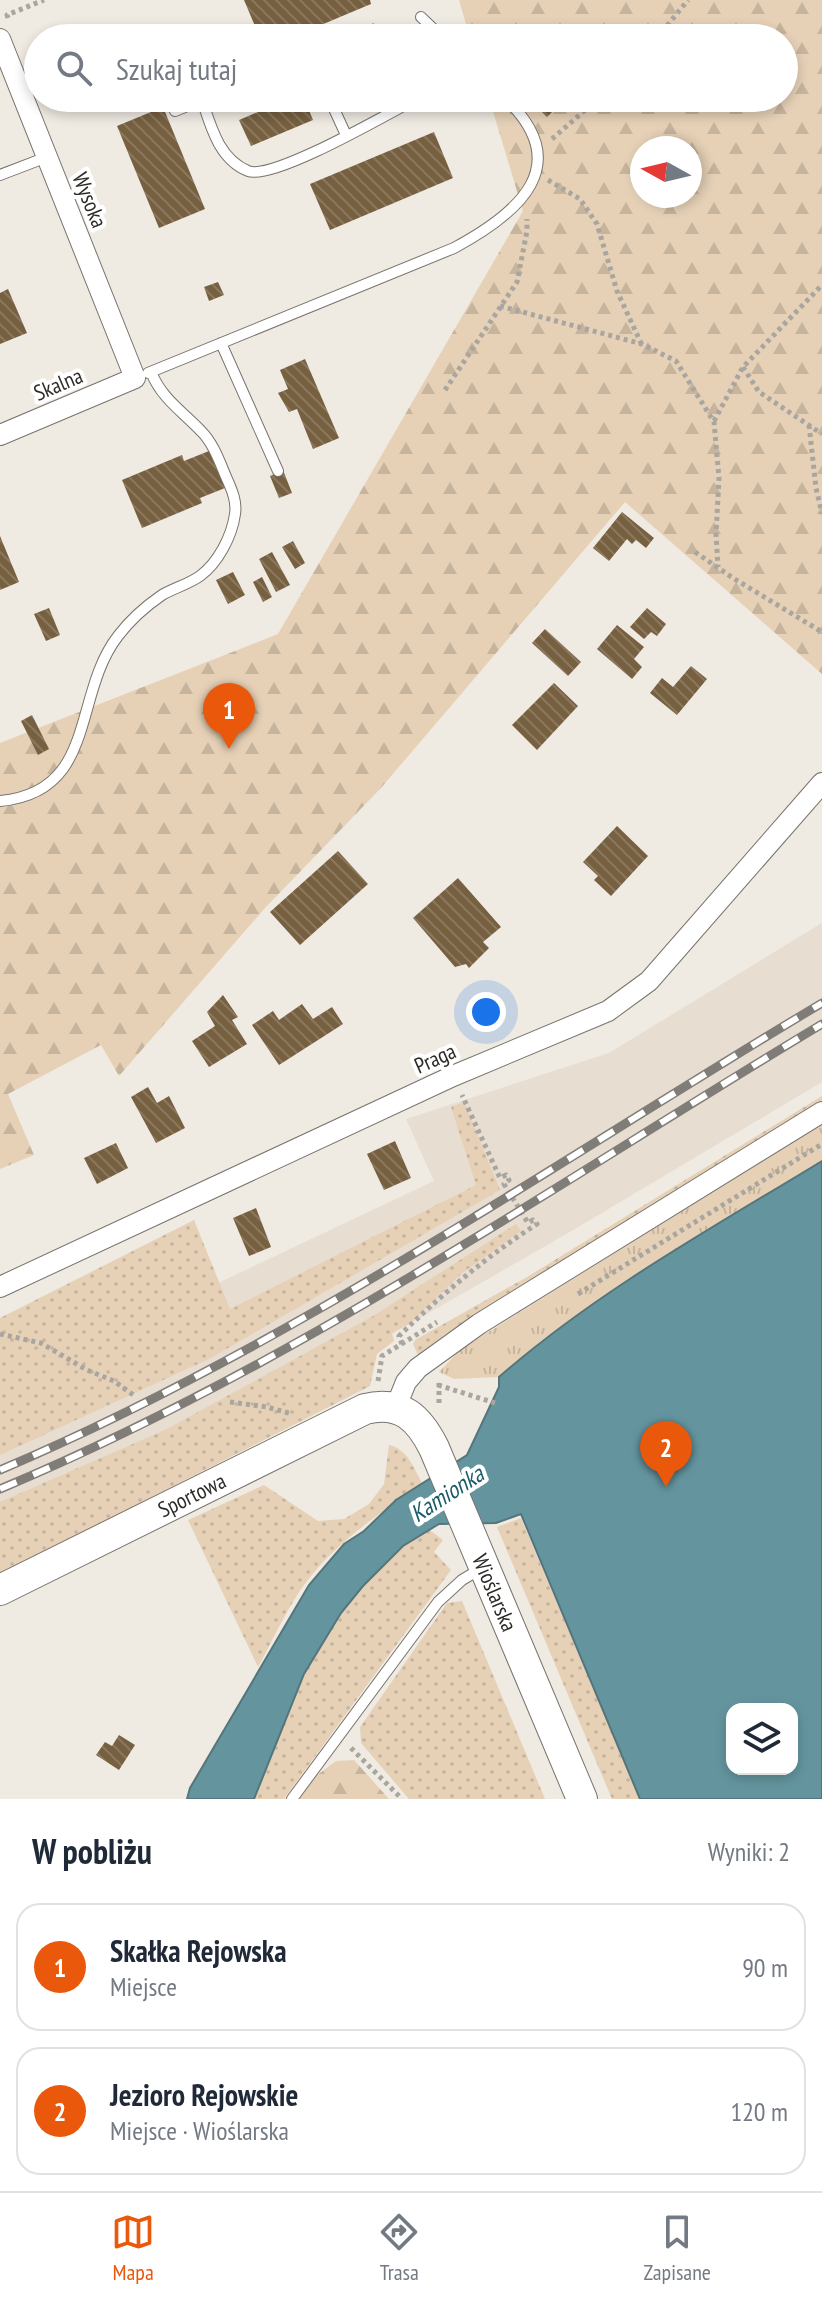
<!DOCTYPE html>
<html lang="pl">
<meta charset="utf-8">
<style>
:root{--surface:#fff;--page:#f2f2f3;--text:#1f2937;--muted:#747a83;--line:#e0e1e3;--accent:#ea580c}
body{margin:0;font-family:"PT Sans Narrow",sans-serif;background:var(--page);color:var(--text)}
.controls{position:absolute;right:24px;bottom:24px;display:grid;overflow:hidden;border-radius:16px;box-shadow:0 4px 12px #0003}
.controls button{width:72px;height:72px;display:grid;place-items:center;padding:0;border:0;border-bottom:2px solid var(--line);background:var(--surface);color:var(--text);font:40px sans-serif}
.compass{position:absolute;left:630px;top:136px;width:72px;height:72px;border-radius:50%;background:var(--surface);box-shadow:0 4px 12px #0003;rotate:278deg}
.you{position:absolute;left:486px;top:1012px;width:28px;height:28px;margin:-20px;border:6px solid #fff;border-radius:50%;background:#1a73e8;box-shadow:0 0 0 12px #1a73e833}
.badge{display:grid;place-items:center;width:52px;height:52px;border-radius:50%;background:var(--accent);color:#fff;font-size:26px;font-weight:700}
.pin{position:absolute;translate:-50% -66px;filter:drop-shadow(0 2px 4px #0008)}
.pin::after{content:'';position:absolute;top:42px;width:28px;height:24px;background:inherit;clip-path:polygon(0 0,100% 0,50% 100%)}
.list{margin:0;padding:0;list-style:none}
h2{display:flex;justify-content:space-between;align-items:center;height:104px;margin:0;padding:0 32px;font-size:34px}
h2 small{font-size:26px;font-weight:400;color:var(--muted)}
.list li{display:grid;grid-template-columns:52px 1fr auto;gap:24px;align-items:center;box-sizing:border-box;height:128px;margin:0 16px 16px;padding:0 16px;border:2px solid var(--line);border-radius:24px}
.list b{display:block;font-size:30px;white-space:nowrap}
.list p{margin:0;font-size:26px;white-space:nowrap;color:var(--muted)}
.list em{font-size:26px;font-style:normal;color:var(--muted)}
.icon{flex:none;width:44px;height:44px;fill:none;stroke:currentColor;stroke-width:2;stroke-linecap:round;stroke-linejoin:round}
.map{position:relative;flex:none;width:822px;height:1799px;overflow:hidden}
.search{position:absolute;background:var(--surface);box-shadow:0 4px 12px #0003;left:24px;right:24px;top:24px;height:88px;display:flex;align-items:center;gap:20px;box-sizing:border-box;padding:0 28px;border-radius:44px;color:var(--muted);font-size:30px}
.sheet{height:392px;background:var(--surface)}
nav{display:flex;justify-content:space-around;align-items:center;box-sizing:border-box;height:112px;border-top:2px solid var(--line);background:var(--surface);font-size:22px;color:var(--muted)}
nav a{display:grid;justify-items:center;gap:4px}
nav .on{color:var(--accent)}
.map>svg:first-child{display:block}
</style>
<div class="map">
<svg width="822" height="1799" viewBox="0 0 822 1799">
<defs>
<pattern id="grass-dots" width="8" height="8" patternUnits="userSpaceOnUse" patternTransform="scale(2)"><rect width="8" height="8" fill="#e6d1b7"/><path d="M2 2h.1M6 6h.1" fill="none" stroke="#c6b49d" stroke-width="1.8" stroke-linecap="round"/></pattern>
<pattern id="forest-firs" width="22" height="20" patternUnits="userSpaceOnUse" patternTransform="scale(2)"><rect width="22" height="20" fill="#e6d1b7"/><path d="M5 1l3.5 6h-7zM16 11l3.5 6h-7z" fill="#c6b49d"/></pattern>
<pattern id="park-tufts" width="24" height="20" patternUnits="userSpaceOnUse" patternTransform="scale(2)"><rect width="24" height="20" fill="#e6d1b7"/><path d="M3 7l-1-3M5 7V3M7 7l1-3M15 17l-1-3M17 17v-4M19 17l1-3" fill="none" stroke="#c6b49d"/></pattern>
<pattern id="building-back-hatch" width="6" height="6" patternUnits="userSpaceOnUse" patternTransform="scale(2)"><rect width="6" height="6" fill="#776040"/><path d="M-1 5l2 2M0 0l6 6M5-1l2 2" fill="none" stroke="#897860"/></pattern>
</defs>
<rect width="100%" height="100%" fill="#efeae2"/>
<!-- built -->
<path fill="#e7ddd0" d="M822,923v159l-254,151 -305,175 -263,126v-216l214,-33 220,-104 -28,-62 203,-66z"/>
<!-- grass -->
<path fill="url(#grass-dots)" d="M822,1096v6l-376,232 -28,21 -5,-11 2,-4 112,-63z
M464,1102l36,88 -289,168 -211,97v-137l194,-98 36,89 246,-124 -25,-78z
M516,1224l5,7 -60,43 -52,50 -17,9 2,8 -17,13 -7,32 -370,188v-72l167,-73 206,-113z
M389,1445c19,4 25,24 34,40 -43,27 -88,58 -119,100 -18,25 -31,55 -46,82l-70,-147 76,-35 54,36 26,-2 25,-15 15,-20z
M521,1518l119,281h-28l-115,-272z
M423,1525l20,15 -9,12 17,18 -167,229h-39l74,-168 90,-98z
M462,1601l83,198h-136l-48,-56 -1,-16 87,-124z"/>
<!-- forest -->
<path fill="url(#forest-firs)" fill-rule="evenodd" d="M459,0h363v674l-197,-172 -245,287 -115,119 -146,168 -18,-31 -93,49 26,61 -34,14v-426l278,-109 245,-423 -34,-113h295v-60h-314zM642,148h48v48h-48z
M354,1760l35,39h-104l51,-38z"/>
<!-- park -->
<path fill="url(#park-tufts)" d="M822,1124v37l-158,96 -122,83 -43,37 -45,2 -15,-7 22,-23z"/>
<!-- water -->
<path fill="#64959f" stroke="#54757b" stroke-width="2" fill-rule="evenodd" d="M822,1161v638h-182l-119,-285 -25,9 -57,1 -36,22 -40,40 -22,27 -37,61 -50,125h-67l3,-11 119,-203 35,-41 20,-13 32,-31 71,-45 32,-68v-10c97,-85 213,-149 323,-216zM732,1709h60v60h-60z"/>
<!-- building -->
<path fill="url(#building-back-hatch)" d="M244,0h126l1,4 -81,34h-30z
M373,23l10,10 -4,5h-19z
M291,98h13l9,22 -62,26 -12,-26z
M546,98h10l5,5 -14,14 -10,-10z
M163,107l42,102 -46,19 -42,-102z
M434,132l19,46 -123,52 -20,-46z
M218,282l6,13 -15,6 -5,-14z
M8,289l19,44 -27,11v-51z
M305,359l34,79 -26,11 -16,-40 -8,3 -11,-19 10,-4 -8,-19z
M209,451l16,37 -25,10 2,5 -60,25 -20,-48 60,-25 2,6z
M283,470l9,23 -13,5 -9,-22z
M622,512l32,26 -8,10 -10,-8 -4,4 -5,-5 -18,22 -16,-13z
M0,536l19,46 -19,8z
M293,541l12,22 -10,6 -13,-22z
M272,552l18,33 -14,7 -17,-33z
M233,572l12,23 -17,9 -12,-24z
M262,577l10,20 -9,5 -10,-20z
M49,608l11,27 -14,6 -12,-27z
M647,608l19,16 -9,12 -6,-4 -7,7 -14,-12z
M617,625l27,22 -10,12 8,8 -10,12 -35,-30z
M545,629l36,33 -13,14 -36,-33z
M691,666l16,13 -30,36 -27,-22 12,-15 11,9z
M554,683l24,23 -41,44 -25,-25z
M32,715l17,34 -11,6 -17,-34z
M617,826l31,30 -37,40 -17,-16 4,-4 -15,-14z
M338,851l30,33 -68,61 -30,-33z
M458,878l43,49 -18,15 6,6 -20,20 -3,-4 -11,3 -42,-49z
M223,995l15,22 -6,3 15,24 -38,23 -17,-26 23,-15 -8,-14z
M302,1004l11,15 19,-12 11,17 -64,41 -27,-40 21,-14 6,9z
M148,1087l9,16 12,-7 16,32 -29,15 -25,-46z
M395,1141l16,37 -27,12 -17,-36z
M116,1143l12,25 -31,16 -13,-26z
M256,1208l15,39 -22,9 -16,-38z
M119,1735l16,10 -16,25 -23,-15 9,-13 7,4z"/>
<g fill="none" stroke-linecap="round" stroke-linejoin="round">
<!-- lane casing -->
<g stroke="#78736d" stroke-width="12">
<path id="lane" d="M421,17l22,21
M329,98l17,37
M363,98l42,7
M202,100c9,27 17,59 46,71 25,10 141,-58 170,-73
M175,111l32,-13
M0,175l47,-18
M221,343l57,128
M148,373l306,-125c65,-35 122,-83 51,-150
M0,801c98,-9 72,-106 118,-165 12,-16 28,-30 44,-41 12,-7 27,-11 38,-19 18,-13 32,-40 35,-62 2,-12 -3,-24 -8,-35 -7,-16 -13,-35 -26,-48 -19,-20 -39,-32 -50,-59
M292,1799l146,-197 24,-22 20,-12"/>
</g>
<!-- street casing -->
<g stroke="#78736d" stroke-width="22">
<path id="street" d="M0,39l135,339 -135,57
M0,1287l453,-211 155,-65 41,-30 173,-198
M395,1409l11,-27 12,-14 61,-44 343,-212"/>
</g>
<!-- secondary casing -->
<g stroke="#78736d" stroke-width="32">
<g id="secondary">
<path id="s1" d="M0,1590l365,-181c36,-9 54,9 69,39l148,351"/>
</g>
</g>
<!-- path -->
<path stroke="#a9a59f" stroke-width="5" stroke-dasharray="4 4" stroke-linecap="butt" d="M8,18l-1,-3 37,-15
M657,38l31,-38
M552,139l47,-41
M548,180l32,19 17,25 20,67 24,52
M500,306l142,38 34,17 38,61 5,56 -3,56 2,33
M743,367l16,25 63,42
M445,390l72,-108 10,-51v-12
M714,421l29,-54 79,-82
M809,425l7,63 6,26
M695,552l38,26 89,54
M578,1294l244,-150
M0,1334l41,9 46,27 27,11 22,16
M402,1344l-3,-8c42,-41 88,-80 138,-112l-4,-4 -5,3 -24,-39 5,-4 -3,-5 -6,3 -38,-83
M378,1381l4,-25 55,-34
M439,1383v21
M438,1385l57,18
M230,1402l37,5 25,7
M351,1748l51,51"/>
<!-- lane -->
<use href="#lane" stroke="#fff" stroke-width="10"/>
<!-- street -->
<use href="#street" stroke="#fff" stroke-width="20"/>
<!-- secondary -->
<use href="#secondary" stroke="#fff" stroke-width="30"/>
<!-- rail casing -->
<g stroke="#807d78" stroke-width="9">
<path id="rail" d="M0,1470c291,-124 551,-305 822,-467
M0,1489c292,-122 552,-303 822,-465"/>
</g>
<!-- rail -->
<use href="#rail" stroke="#fff" stroke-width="6" stroke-dasharray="18" stroke-linecap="butt"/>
</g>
<g text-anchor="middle" stroke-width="8" stroke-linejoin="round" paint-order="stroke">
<!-- street labels -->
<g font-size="22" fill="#2d2b28" stroke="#fff">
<text transform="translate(90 200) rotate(68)" y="8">Wysoka</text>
<text transform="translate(58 384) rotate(-23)" y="8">Skalna</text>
<text transform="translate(435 1058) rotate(-24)" y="8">Praga</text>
<text dy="8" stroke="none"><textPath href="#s1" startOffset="214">Sportowa</textPath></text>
<text dy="8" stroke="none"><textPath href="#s1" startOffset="652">Wioślarska</textPath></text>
</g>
<!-- water labels -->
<g font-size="24" font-style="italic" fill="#195c69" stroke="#fff">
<text transform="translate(447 1494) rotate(-33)" y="8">Kamionka</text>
</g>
</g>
</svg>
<div class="controls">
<button><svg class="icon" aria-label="layers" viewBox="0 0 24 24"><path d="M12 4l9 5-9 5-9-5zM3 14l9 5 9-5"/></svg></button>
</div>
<svg class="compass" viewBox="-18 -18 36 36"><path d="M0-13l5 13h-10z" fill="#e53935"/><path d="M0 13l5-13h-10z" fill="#747a83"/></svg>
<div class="you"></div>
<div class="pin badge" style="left:229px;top:749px">1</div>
<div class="pin badge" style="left:666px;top:1487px">2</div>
<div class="search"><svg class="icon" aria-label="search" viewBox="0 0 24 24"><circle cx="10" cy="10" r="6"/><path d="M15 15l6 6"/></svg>Szukaj tutaj</div>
</div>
<section class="sheet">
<h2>W pobliżu<small>Wyniki: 2</small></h2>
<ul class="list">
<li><span class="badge">1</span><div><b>Skałka Rejowska</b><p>Miejsce</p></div><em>90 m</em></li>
<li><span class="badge">2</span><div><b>Jezioro Rejowskie</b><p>Miejsce · Wioślarska</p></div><em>120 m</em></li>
</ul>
</section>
<nav>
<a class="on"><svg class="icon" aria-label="map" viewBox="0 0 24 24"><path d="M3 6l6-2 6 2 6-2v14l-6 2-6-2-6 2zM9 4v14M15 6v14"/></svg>Mapa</a>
<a><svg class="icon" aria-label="directions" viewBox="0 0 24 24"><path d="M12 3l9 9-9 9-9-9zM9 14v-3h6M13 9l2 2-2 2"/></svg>Trasa</a>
<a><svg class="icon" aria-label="saved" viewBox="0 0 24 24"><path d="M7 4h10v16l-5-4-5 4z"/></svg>Zapisane</a>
</nav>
